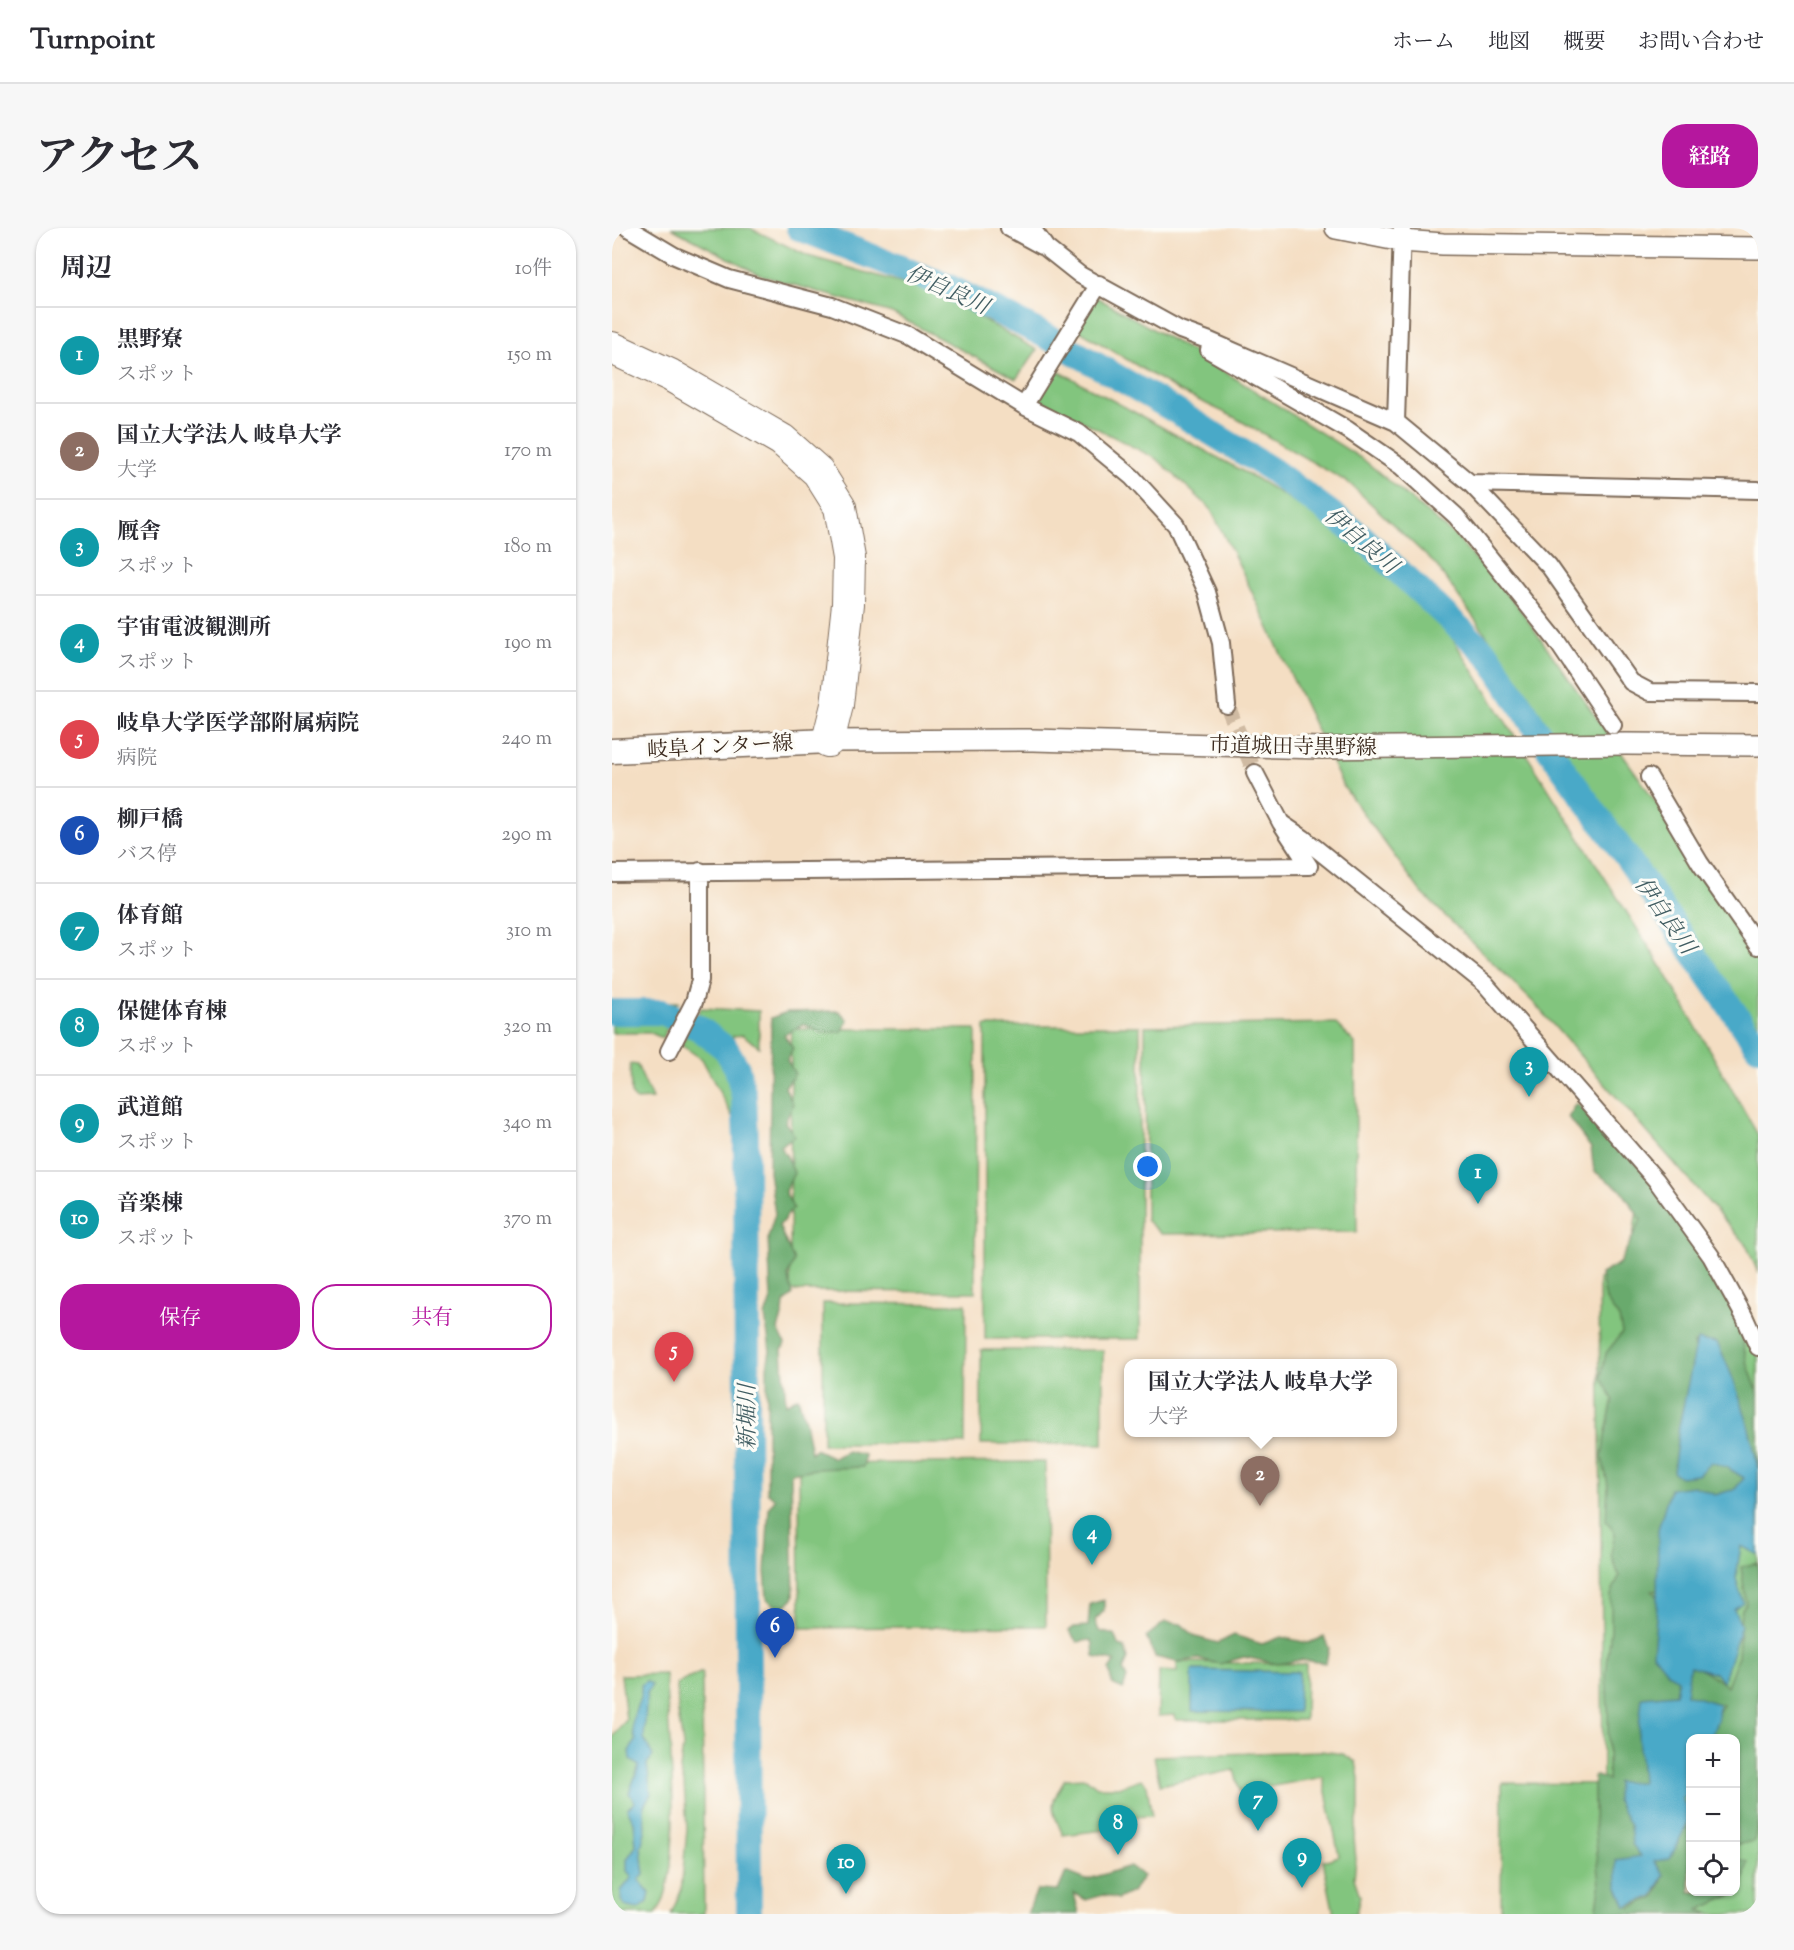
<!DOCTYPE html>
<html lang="ja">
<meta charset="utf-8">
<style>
:root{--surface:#fff;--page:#f7f7f7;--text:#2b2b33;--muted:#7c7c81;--line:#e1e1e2;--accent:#b5179e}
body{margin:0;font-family:"Sorts Mill Goudy","Noto Serif JP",serif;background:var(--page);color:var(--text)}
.controls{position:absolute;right:18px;bottom:18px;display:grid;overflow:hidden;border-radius:12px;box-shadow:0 2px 4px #0004}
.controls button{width:54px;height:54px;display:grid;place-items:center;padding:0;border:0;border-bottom:2px solid var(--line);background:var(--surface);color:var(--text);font:30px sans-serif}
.you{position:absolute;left:536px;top:939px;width:21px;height:21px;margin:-15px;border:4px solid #fff;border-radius:50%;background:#1a73e8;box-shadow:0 0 0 9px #1a73e833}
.badge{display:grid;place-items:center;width:39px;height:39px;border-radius:50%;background:var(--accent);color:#fff;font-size:20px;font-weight:700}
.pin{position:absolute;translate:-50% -50px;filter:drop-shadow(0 2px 3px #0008)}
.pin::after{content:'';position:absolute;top:32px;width:21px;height:18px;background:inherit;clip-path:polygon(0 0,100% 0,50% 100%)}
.popup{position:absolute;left:512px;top:1131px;width:273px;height:78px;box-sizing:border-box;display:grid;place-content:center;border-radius:12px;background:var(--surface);filter:drop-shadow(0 2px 4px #0005);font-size:20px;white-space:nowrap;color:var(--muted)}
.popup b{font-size:22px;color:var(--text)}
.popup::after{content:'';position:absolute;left:50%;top:100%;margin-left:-12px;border:12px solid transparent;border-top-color:var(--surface)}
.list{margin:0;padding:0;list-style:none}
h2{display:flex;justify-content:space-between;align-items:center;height:78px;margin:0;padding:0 24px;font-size:26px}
h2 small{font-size:20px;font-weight:400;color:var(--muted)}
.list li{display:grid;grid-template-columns:39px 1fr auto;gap:18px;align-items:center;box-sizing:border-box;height:96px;padding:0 24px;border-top:2px solid var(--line)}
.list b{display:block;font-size:22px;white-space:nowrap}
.list p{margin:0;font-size:20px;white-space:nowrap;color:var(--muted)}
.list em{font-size:20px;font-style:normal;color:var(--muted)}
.actions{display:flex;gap:12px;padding:18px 24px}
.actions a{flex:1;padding:14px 0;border:2px solid var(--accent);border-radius:24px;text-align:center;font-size:21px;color:var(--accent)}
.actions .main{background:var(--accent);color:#fff}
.icon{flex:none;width:33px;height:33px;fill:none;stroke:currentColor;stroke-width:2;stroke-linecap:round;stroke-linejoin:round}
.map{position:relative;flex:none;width:1146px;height:1686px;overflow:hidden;border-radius:24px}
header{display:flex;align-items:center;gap:36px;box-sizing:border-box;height:84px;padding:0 30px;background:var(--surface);border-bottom:2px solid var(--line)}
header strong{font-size:28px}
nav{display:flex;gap:33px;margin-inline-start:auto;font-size:21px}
.intro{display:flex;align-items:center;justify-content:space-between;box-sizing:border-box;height:144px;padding:0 36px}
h1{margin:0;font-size:42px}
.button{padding:15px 27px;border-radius:24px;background:var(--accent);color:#fff;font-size:21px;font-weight:700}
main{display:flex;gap:36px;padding:0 36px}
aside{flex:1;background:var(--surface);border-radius:24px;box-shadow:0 2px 4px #0004}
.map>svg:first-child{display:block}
</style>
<header>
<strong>Turnpoint</strong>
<nav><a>ホーム</a><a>地図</a><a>概要</a><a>お問い合わせ</a></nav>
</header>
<div class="intro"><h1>アクセス</h1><a class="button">経路</a></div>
<main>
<aside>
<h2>周辺<small>10件</small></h2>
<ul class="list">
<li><span class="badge" style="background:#0f9aa8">1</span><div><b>黒野寮</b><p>スポット</p></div><em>150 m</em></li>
<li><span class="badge" style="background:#8d6e63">2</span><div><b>国立大学法人 岐阜大学</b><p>大学</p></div><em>170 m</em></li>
<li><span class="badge" style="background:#0f9aa8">3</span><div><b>厩舎</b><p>スポット</p></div><em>180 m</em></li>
<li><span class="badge" style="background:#0f9aa8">4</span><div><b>宇宙電波観測所</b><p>スポット</p></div><em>190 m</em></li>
<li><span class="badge" style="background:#e0444e">5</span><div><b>岐阜大学医学部附属病院</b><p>病院</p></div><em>240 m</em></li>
<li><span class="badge" style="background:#1a4fb4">6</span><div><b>柳戸橋</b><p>バス停</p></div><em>290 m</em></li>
<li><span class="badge" style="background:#0f9aa8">7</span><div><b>体育館</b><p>スポット</p></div><em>310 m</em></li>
<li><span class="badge" style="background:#0f9aa8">8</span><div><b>保健体育棟</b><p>スポット</p></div><em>320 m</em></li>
<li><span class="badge" style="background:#0f9aa8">9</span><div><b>武道館</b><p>スポット</p></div><em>340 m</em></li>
<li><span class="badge" style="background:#0f9aa8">10</span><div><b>音楽棟</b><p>スポット</p></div><em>370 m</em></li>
</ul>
<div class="actions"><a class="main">保存</a><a>共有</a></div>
</aside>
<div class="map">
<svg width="1146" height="1686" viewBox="0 0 1146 1686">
<rect width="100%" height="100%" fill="#fdfcf7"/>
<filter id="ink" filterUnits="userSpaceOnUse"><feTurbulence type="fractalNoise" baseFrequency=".0167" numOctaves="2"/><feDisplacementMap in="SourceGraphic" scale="12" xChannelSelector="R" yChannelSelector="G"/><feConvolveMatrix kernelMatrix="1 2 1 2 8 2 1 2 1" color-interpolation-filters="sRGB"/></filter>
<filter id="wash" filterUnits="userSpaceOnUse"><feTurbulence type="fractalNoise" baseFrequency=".008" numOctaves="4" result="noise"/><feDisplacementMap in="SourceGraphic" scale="24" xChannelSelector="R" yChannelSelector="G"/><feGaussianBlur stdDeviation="1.35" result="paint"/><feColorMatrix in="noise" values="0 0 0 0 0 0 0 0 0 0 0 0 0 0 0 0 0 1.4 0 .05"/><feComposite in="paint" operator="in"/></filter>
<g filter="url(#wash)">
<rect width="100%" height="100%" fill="#f4dec3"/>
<!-- green -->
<path fill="#82c57e" stroke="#5e784e" stroke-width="1.5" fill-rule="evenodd" d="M59,0h79l58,28 127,36 102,58 -21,29 -124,-66 -129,-37z
M484,69l99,56 169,107 92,77 63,71 123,174 116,171v91l-98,-152 -41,-56 -99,-154 -84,-117 -87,-82 -117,-67 -53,-25 -101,-61z
M443,141l202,110 80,49 102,89 227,357 92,161v138l-11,-27 -214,-244 -112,-110 -78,-106 -101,-215 -32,-63 -53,-49 -118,-60z
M0,773l68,1 -21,6h-47z
M89,780l58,3v36l-16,-12 -10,1 -5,34 17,44 -11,6 -32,-61 -21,-14z
M0,789h49l10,5 -9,16 -11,-5h-39z
M723,795l20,20 2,189 -196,2 -15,-14 -1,-194z
M373,798h155v313h-155z
M179,801h185l-1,263 -185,-1z
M18,836l7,1 15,34 -16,1 -5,-6z
M1025,983l101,99 20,46v558h-257l1,-131 101,1 -4,-505 31,-25zM1078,1510h46v154h-46z
M211,1075l143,1 -1,140h-142z
M369,1122h122v94h-122z
M433,1234l1,164 -246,2 -1,-164z
M565,1434l129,2 -1,56h-129l-1,-5 -17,1 1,-45 18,1z
M90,1444l2,242h-33l10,-23 6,-61 -3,-47 -4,-13 3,-24 -5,-33 -1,-29z
M53,1446c3,51 21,203 -9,240h-44v-176l14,-18 -5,-45z
M709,1523l22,3 13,8 3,16v32l-5,27 2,23 -2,18 6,18 -4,18h-22l-11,-53 16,-5 -16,-79 -83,15 -6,-22 -74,15 -6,-29z
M474,1550l11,9h21l23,-8 6,6 5,31 -23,1 -9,11 -57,7c-12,-27 -15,-29 2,-56z"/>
<!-- forest -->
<path fill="#69aa6d" stroke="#526a46" stroke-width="1.5" d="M175,784l52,-1 9,9 -6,12 -21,1 -17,-9 -20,11 9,13 -6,12 8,14 -10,13 8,17 -8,18 10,14 -15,10 8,12 6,15 -9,18 8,17 -14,18 15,35 -6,14 5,20 -9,8 -1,11 -5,15 7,15 -3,6 4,54 12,-7 7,24 6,32 4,-4 19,9 13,-7 18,4 -2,12 -47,2 -25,4 3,124 -13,13 -14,-11 -2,-28 4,-64 6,-8 -8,-7v-125l3,-16 -5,-35 6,-17 -3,-62 7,-23 -6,-42 2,-154z
M964,875l29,26 51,56 80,125 11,52 11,31v80l-44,-128 -20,-2 2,11 -4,116 27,-11 22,10 9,16 -79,105 -19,1 17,16 11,63 -37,187 -17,41 4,10 25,-11 9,-22 -14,-16 22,-15 18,-19v67h46v-34l12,4 -7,29 -42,19 11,4h-114l4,-27 -6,-69v-43l14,5v-67l-2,-39 5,-45v-34l8,-19 -8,-22 4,-21 -9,-13 2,-35 -6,-28 3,-21 8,-37 -12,-22 5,-24 16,-20 -3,-15 -13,-18 -5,-26 18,-10 22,-44 -19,-29 -28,-20 -3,-23 -23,-31z
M1144,1335l2,3v254l-4,21 -18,4v-107h-31l1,-8 17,-25 -35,-6 -6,-19 8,-19 37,25 11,-30 3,-46 5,-7 -5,-36z
M492,1372v11l-9,9 4,11 15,4 4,9 7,4 3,11 -5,11 4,8 -4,11 -11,-5 -3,-14 6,-9 -21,-4 -1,-13 -2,-4 -14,2 -8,-11 5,-4 14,-1 2,-22z
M553,1394l16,2 15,13 22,6 16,-8 28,9 19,-7 27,6 16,-6 5,11 -3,15 -26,-3 -22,4 -34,-7 -24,7 -22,-5 -21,3 -22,-5 -9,-20z
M518,1638l13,10 -11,16 -14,7 -15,-4 -17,5 -12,-7 5,21h-52l10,-24 21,1 8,-19 20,8z"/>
<!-- water -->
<path fill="#49a9c8" stroke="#426a73" stroke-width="1.5" d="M1085,1112l20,3c19,37 35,87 41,128 0,25 0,58 0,84l-17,-9 -5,32 7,24 -9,7 7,16 -18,58 -8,-10 -25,-7 -4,28 33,10 -1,14 -7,20h-21v55l-9,5 9,12v8l-20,41 -16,2 10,14 -11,21 -27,11 -9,-22 -1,-25 25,-4 -9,-12 -2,-18 -14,-26 1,-18h25l-4,-46 4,-39 33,-3 3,-15 -9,-5 -16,-20 4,-49 1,-76 12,-40 24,-3 21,9 20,-6 9,-11 -16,-10 -17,-6 -13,13 -18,2 -7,-5 6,-46z
M580,1442l107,2 -1,40 -106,-1z
M34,1453l6,4 -5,8 -3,45 9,18 -6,8 4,30 -7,11 1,27 -4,15 3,28 -5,5 11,13 -2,9 -10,7 -11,-2 -6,-6v-10l11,-14 -5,-6v-12l9,-13 -2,-24 -7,-13 8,-7 -6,-9 10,-27 -9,-7 -1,-8 7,-10c-11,-25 8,-38 5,-56z"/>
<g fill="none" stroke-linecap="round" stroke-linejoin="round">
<!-- river -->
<path stroke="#49a9c8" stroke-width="26" d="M187,0l148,58 103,52 124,72 98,60 89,66 127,119 61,94 79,110 130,188
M0,784h50l37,16 27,21 11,19 7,28 2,44 3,774"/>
</g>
</g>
<g filter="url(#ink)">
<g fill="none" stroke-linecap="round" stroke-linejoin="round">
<!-- minor-tunnel -->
<path stroke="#cfbaa2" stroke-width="16" stroke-dasharray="16 8" stroke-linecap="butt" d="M615,477l28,68"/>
<!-- minor casing -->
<g stroke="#7c6958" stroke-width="20">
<path id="minor" d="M16,0l47,28 54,23 103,27 77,30 115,70 55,27 53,44 44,48 31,67 14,51 6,62
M397,0l33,18
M420,0l14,20 34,27 100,55 30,11 186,81 74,61 288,7
M597,122l139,80 54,37 54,49 100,124 57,85
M412,178l75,-122
M784,194l6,-194
M858,255l79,83 82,116 19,10 108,1
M643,545l26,50 28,43
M1037,549l51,86 58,83
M669,595l22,15 182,146 171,196 55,76 33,60 14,31
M0,645l697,-7
M57,823l25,-49 6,-22v-109"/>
</g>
<!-- tertiary casing -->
<g stroke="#7c6958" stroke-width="24">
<path id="tertiary" d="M724,0l66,13 41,3 315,4
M216,513l205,-1 287,8 306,-4 132,1"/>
</g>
<!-- secondary casing -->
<g stroke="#7c6958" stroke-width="27">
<path id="secondary" d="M0,523l216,-10"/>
</g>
<!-- motorway casing -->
<g stroke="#7c6958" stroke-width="34">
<path id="motorway" d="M0,120l58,27 112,65 36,32 22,35 9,51 -1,46 -11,101 -9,36"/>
</g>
<!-- minor -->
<use href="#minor" stroke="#fff" stroke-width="16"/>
<!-- tertiary -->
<use href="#tertiary" stroke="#fff" stroke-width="21"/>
<!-- secondary -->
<use href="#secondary" stroke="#fff" stroke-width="24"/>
<!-- motorway -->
<use href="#motorway" stroke="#fff" stroke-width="32"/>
</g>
</g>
<g text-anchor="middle" stroke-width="6" stroke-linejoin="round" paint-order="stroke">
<!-- street labels -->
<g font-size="21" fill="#3b2a1e" stroke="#fdfcf7">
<text transform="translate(108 518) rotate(-3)" y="7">岐阜インター線</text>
<text transform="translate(681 518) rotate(1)" y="7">市道城田寺黒野線</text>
</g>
<!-- water labels -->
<g font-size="22" font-style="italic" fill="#415d62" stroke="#fdfcf7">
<text transform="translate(336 61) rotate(24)" y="8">伊自良川</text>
<text transform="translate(750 312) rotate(40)" y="8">伊自良川</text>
<text transform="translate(1054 687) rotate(55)" y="8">伊自良川</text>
<text transform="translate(134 1189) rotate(-90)" y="8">新堀川</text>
</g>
</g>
</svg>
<div class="controls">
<button>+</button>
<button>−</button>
<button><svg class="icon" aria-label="locate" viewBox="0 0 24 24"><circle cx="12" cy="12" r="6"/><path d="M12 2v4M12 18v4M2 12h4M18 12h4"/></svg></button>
</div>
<div class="you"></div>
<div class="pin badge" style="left:866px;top:976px;background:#0f9aa8">1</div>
<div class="pin badge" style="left:648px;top:1278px;background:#8d6e63">2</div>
<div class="popup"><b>国立大学法人 岐阜大学</b>大学</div>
<div class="pin badge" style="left:917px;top:869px;background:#0f9aa8">3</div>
<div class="pin badge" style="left:480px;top:1337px;background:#0f9aa8">4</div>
<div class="pin badge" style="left:62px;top:1154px;background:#e0444e">5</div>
<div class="pin badge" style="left:163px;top:1430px;background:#1a4fb4">6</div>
<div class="pin badge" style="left:646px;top:1603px;background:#0f9aa8">7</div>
<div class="pin badge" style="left:506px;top:1627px;background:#0f9aa8">8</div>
<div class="pin badge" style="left:690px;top:1660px;background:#0f9aa8">9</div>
<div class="pin badge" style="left:234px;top:1666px;background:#0f9aa8">10</div>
</div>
</main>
